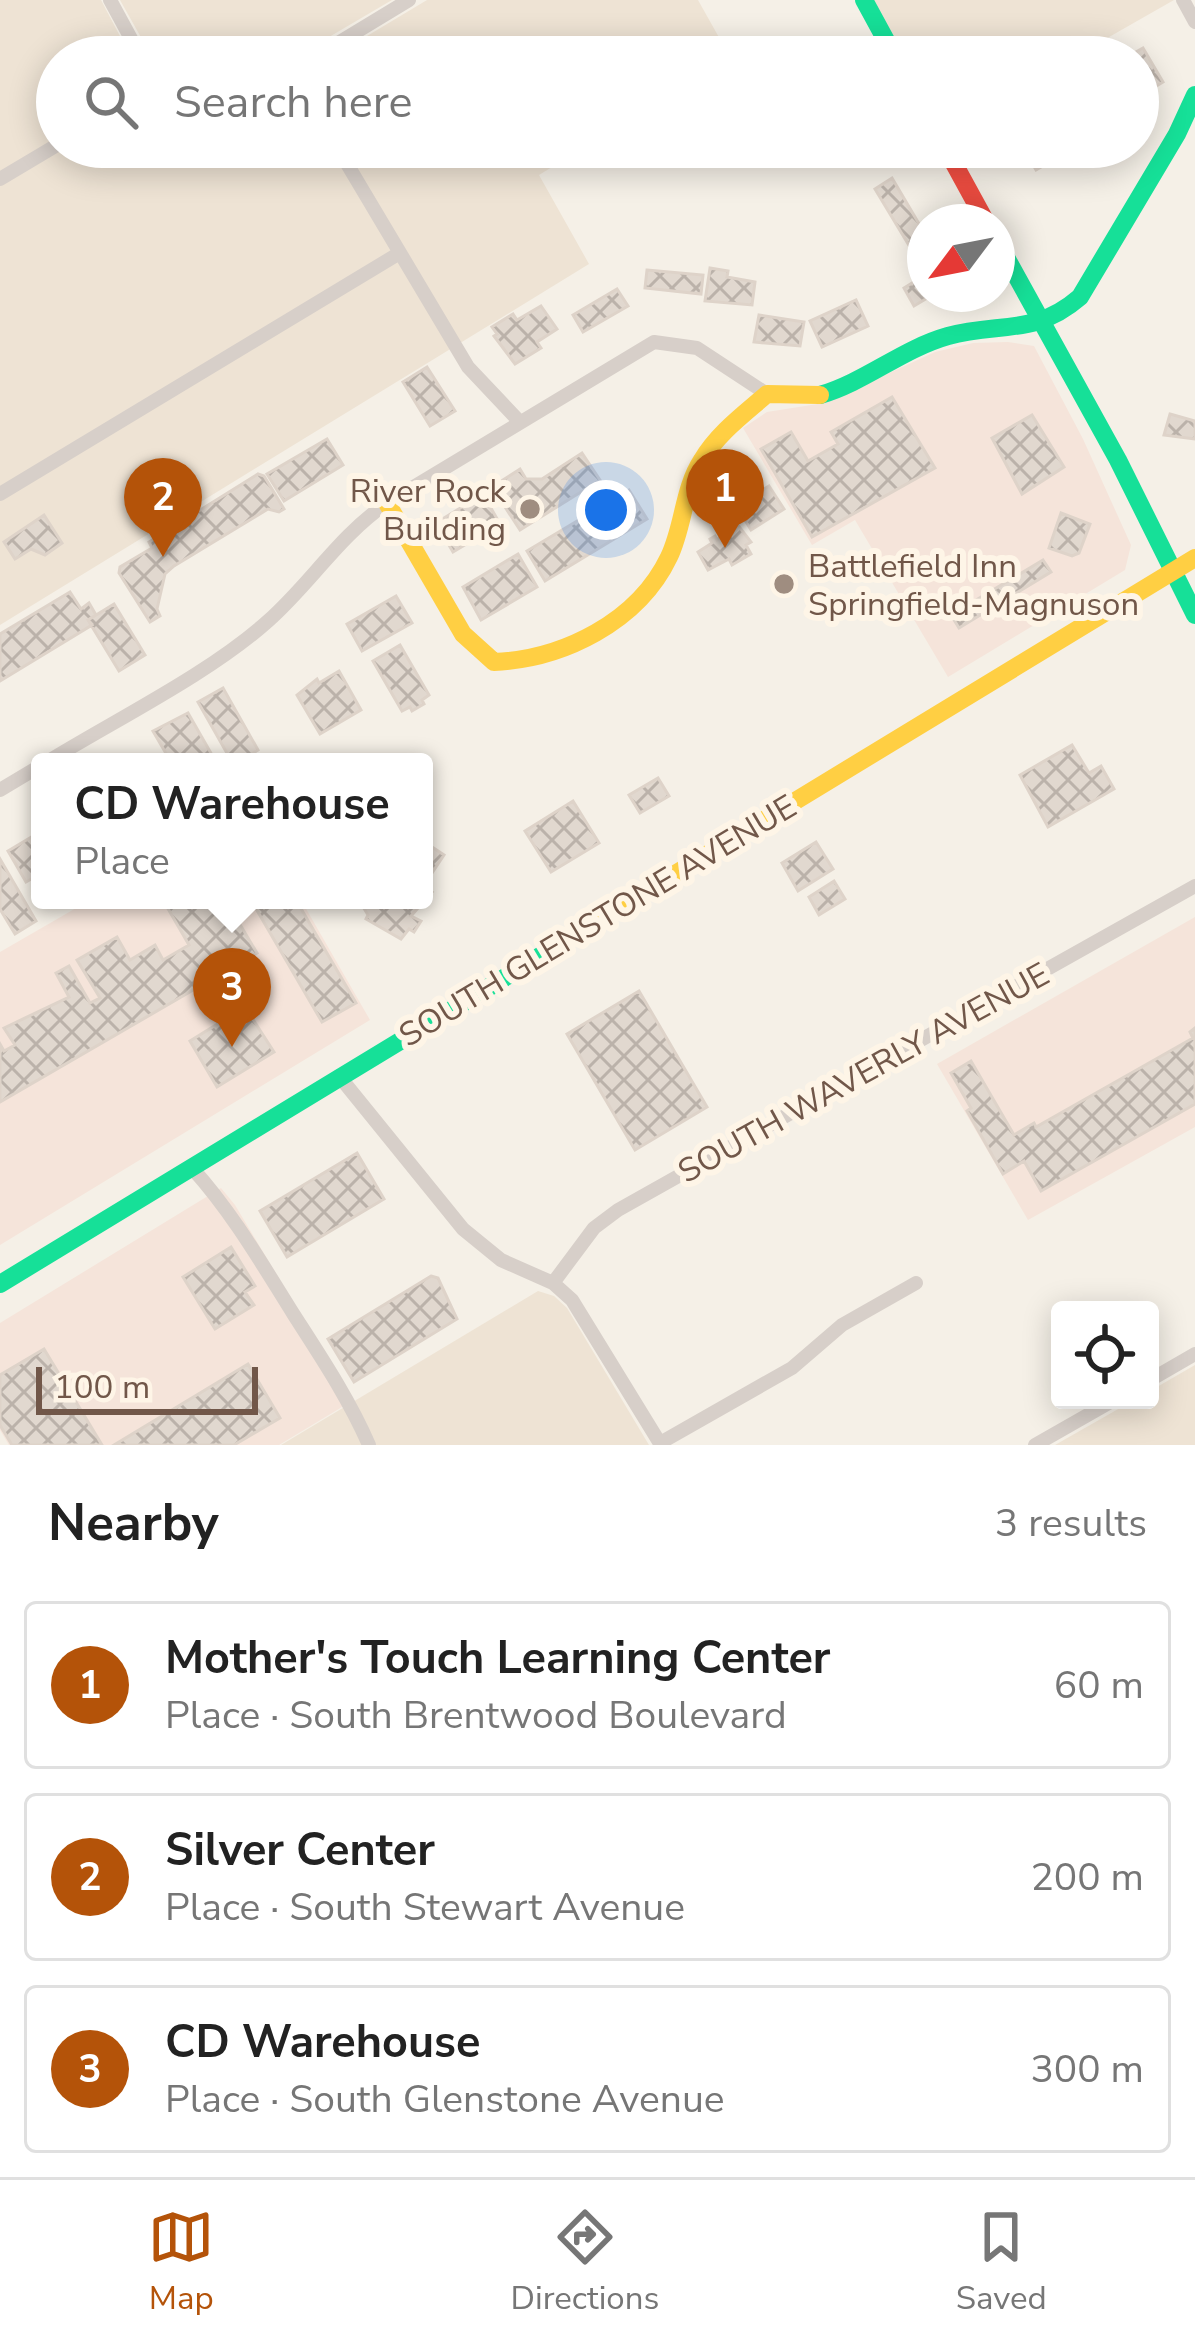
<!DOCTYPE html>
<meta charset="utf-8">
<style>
:root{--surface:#fff;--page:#f2f2f2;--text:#222;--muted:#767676;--line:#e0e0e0;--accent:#b45309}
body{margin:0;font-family:"Nunito Sans",sans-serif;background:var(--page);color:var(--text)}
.controls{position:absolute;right:36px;bottom:36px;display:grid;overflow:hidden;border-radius:12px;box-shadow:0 6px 30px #0003}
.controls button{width:108px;height:108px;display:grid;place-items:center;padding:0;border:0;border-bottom:3px solid var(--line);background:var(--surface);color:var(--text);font:60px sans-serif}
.compass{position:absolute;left:907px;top:204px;width:108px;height:108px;border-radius:50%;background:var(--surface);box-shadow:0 6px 30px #0003;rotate:238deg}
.scale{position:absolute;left:36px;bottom:30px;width:222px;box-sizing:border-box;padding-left:12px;border:6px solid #715749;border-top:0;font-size:33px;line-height:42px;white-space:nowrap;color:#715749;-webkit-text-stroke:9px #fef5e7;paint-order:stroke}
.you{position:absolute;left:606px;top:510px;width:42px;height:42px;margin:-30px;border:9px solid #fff;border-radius:50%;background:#1a73e8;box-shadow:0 0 0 18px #1a73e833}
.badge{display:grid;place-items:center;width:78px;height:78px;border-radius:50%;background:var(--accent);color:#fff;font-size:39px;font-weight:700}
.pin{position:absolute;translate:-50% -99px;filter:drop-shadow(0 3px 6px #0008)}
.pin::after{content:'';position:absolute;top:63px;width:42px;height:36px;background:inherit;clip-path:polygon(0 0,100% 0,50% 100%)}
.popup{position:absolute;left:31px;top:753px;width:402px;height:156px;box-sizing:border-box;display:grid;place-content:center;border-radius:12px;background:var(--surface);filter:drop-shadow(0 3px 9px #0005);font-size:39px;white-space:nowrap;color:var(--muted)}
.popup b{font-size:45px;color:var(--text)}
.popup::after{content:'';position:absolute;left:50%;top:100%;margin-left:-24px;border:24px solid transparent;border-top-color:var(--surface)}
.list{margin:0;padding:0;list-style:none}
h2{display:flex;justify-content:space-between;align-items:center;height:156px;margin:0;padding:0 48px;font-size:51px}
h2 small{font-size:39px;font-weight:400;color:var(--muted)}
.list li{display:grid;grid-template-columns:78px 1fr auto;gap:36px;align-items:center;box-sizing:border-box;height:168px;margin:0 24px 24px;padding:0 24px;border:3px solid var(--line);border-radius:12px}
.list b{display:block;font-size:45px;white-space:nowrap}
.list p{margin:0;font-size:39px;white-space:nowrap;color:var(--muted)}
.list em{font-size:39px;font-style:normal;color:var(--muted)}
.icon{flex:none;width:66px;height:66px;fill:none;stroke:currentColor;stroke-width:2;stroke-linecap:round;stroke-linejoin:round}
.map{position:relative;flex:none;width:1195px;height:1445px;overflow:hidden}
.search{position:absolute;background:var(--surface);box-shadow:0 6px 30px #0003;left:36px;right:36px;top:36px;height:132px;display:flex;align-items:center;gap:30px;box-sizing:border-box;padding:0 42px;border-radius:66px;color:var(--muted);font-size:45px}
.sheet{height:732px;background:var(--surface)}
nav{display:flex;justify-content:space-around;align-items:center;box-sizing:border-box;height:168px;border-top:3px solid var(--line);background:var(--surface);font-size:33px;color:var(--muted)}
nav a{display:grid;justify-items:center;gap:6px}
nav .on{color:var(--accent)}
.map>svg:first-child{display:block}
</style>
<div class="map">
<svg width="1195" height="1445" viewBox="0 0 1195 1445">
<defs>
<pattern id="building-cross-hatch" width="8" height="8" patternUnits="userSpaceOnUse" patternTransform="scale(3)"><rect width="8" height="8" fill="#e1d8cf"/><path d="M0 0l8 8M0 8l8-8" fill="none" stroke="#bbb2aa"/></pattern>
</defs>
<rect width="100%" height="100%" fill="#f5f0e7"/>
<!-- residential -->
<path fill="#eee3d4" d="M0,0h101l30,57h-74v90h528l-46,28 50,89 -589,361z
M120,0h272l-97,57h-143z
M427,0h271l32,57h-398z
M870,0h304l-100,57h-172z
M538,1291l16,5 13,12 82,137h-368z
M1195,1365v80h-140l79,-45h16v-9z"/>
<!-- commercial -->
<path fill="#f5e4da" d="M1008,342l26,4 49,93 48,106 -6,25 -177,107 -93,-157 -43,25 -69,-117 24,-16 57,-9 111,-51 38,-9z
M90,900h211l69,120 -370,225v-293z
M1195,917v210l-167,93 -91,-156z
M221,1188l14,17 117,196 -73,44h-270l-9,-15v-107z"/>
<!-- building -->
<path fill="url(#building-cross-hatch)" stroke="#ded3c9" stroke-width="3" d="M1143,48l20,34 -25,15v-40h-11z
M1023,147h48l1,2 -36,21z
M892,178l33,56v38l-50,-83z
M710,268l18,3 -1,6 28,5 -3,23 -47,-4z
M647,270l56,5 -2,19 -56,-6z
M925,275v19h9l-20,12 -10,-18z
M617,289l11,17 -45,26 -10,-17z
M856,300l12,26 -46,21 -12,-26z
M541,306l16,23 -20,13 4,6 -26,16 -21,-28 3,-2 -5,-7 21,-13 4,6z
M759,315l45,7 -4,24 -46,-4z
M427,367l28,44 -25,15 -27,-44z
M892,397l43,71 -123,69 -51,-88 30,-17 17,29 30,-17 -7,-12z
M1170,414l25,7v18l-31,-4z
M1032,415l32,52 -42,27 -30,-56z
M327,439l16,26 -59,36 -17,-27z
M582,453l18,27 -80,50 -28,-43 28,-18 6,10h16z
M258,474l6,2 20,33 -5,3 -11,-3 -94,57 -9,8 -8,35 3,7 -10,6 -31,-49 1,-6 32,-19 -3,-6z
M769,486l15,23 -33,21 -11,-18 16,-11 -3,-5z
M629,490l18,29 -102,62 -18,-30z
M483,494l17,30 -47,28 -17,-29z
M1061,513l29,11 -11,29 -7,3 -23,-8z
M44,515l18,28 -17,12 -14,-6 -16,10 -11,-17z
M737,524l14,18 -5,3 5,9 -19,11 -3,-6 -21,11 -10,-18 14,-9 -2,-4 5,-3 2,4z
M518,554l19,33 -56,33 -18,-33z
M1043,560l8,12 -92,56 -8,-13z
M70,592l11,17 8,-6 7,12 -8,5 4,5 -92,56v-47z
M396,596l16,27 -50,28 -15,-27z
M114,604l31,51 -26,16 -31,-51z
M400,645l29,50 -7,5 2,4 -12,7 -2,-4 -8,4 -29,-50z
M339,671l22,39 -41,24 -23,-39 20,-16 2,4z
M223,688l35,62 -20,12h-6l-34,-60z
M188,713l28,49h-45l-18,-31z
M1072,745l17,28 12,-7 13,23 -66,38 -28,-52z
M658,778l11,18 -29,17 -11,-18z
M573,801l26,42 -48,29 -26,-41z
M40,832v42l-14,8 -18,-31z
M816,842l17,27 -35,22 -16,-28z
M426,843l18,12 -20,30v-40z
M0,859l36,62 -21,13 -15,-25z
M834,881l11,18 -26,16 -10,-18z
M424,887l8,5 -21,24 10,5 -7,11 -5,-3 -8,10 -35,-20 2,-4 -9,-15h65z
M163,900h52l12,21 8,-5 22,37 -257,149v-58l4,7 11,-6 -11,-17 65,-31 -13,-24 13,-7 21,37 10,-5 -23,-38 40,-23 13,23 25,-15 8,15 26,-15z
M251,900h45l60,103 -34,19z
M639,991l68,116 -72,43 -68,-116z
M245,1007l29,45 -57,35 -27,-46z
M1195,1028v76l-154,87 -17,-30 -21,13 -36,-63 4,-3 -20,-35 20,-12 43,74 20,-12 2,4 157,-89 -3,-6z
M357,1153l27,46 -97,58 -27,-46z
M231,1247l24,39 -10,6 9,13 -39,24 -32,-52z
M431,1276l7,2 19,41 -103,63 -26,-43z
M44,1349l58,96h-90l-12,-20v-50z
M248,1364l32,54 -46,27h-120z"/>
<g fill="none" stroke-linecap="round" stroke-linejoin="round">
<!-- street -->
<path stroke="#d7cfc9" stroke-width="14" d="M110,0l31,57
M1183,0l12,22
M315,57l94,-57
M337,147l131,220 51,54
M0,179l57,-34
M0,494l398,-240
M47,762c68,-42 162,-88 221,-141 42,-37 71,-85 119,-118l267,-161 43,6 70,46
M0,790l40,-24
M339,1076l124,153 38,31 52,23 19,17 89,145
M192,1168c40,44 70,96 102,147 27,42 55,84 75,130
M553,1283l41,-55 24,-18 577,-324
M1150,1380l45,-26
M660,1443l132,-75 50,-43 74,-42
M1035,1445l79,-45"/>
<!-- fast -->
<path stroke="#16e098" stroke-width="18" d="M864,0l31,57
M997,241l121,219 77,155
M820,395c45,-13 82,-46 128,-59 52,-14 87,0 132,-39l97,-163 18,-39
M0,1284l560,-340"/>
<!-- slow -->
<path stroke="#ffcf43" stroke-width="18" d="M387,503l76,131 31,28c69,-3 144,-40 175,-105 15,-31 14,-68 33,-97 16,-27 42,-46 65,-66l53,1
M560,944l635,-386"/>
<!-- jam -->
<path stroke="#f24e42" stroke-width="18" d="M945,147l41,75"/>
</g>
<!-- markers -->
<g fill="#9f8d80" stroke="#fef5e7" stroke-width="4.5">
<circle cx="530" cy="509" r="12"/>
<circle cx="784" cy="584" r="12"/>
</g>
<g text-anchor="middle" stroke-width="12" stroke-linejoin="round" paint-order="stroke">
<!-- poi labels -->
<g font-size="33" fill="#715749" stroke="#fef5e7" text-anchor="end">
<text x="506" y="502">River Rock<tspan x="506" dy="38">Building</tspan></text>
<text x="808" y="577" text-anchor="start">Battlefield Inn<tspan x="808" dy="38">Springfield-Magnuson</tspan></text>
</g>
<!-- street labels -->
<g font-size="33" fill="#715749" stroke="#fef5e7">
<text transform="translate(597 920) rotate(-31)" y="12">SOUTH GLENSTONE AVENUE</text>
<text transform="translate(863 1072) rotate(-29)" y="12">SOUTH WAVERLY AVENUE</text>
</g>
</g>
</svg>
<div class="controls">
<button><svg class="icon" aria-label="locate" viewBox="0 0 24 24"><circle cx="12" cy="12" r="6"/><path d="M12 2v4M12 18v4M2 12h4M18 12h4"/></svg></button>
</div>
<svg class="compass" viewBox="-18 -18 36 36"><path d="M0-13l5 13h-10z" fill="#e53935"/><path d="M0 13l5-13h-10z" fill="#767676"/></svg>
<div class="scale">100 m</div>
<div class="you"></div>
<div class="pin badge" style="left:725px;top:548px">1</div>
<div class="pin badge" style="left:163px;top:557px">2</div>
<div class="pin badge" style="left:232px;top:1047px">3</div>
<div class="popup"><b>CD Warehouse</b>Place</div>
<div class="search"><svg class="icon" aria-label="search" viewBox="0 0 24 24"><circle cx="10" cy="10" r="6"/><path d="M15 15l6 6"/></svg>Search here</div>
</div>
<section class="sheet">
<h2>Nearby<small>3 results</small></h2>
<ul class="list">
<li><span class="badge">1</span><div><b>Mother's Touch Learning Center</b><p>Place · South Brentwood Boulevard</p></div><em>60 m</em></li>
<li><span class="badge">2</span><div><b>Silver Center</b><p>Place · South Stewart Avenue</p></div><em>200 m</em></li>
<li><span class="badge">3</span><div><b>CD Warehouse</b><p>Place · South Glenstone Avenue</p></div><em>300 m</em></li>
</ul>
</section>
<nav>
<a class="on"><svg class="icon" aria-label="map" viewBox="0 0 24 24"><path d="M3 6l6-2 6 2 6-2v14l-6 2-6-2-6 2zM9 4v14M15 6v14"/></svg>Map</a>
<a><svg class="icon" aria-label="directions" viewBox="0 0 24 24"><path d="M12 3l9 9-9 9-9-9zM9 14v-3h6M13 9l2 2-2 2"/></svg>Directions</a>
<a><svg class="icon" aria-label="saved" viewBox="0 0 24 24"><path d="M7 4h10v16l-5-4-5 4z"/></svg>Saved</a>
</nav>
